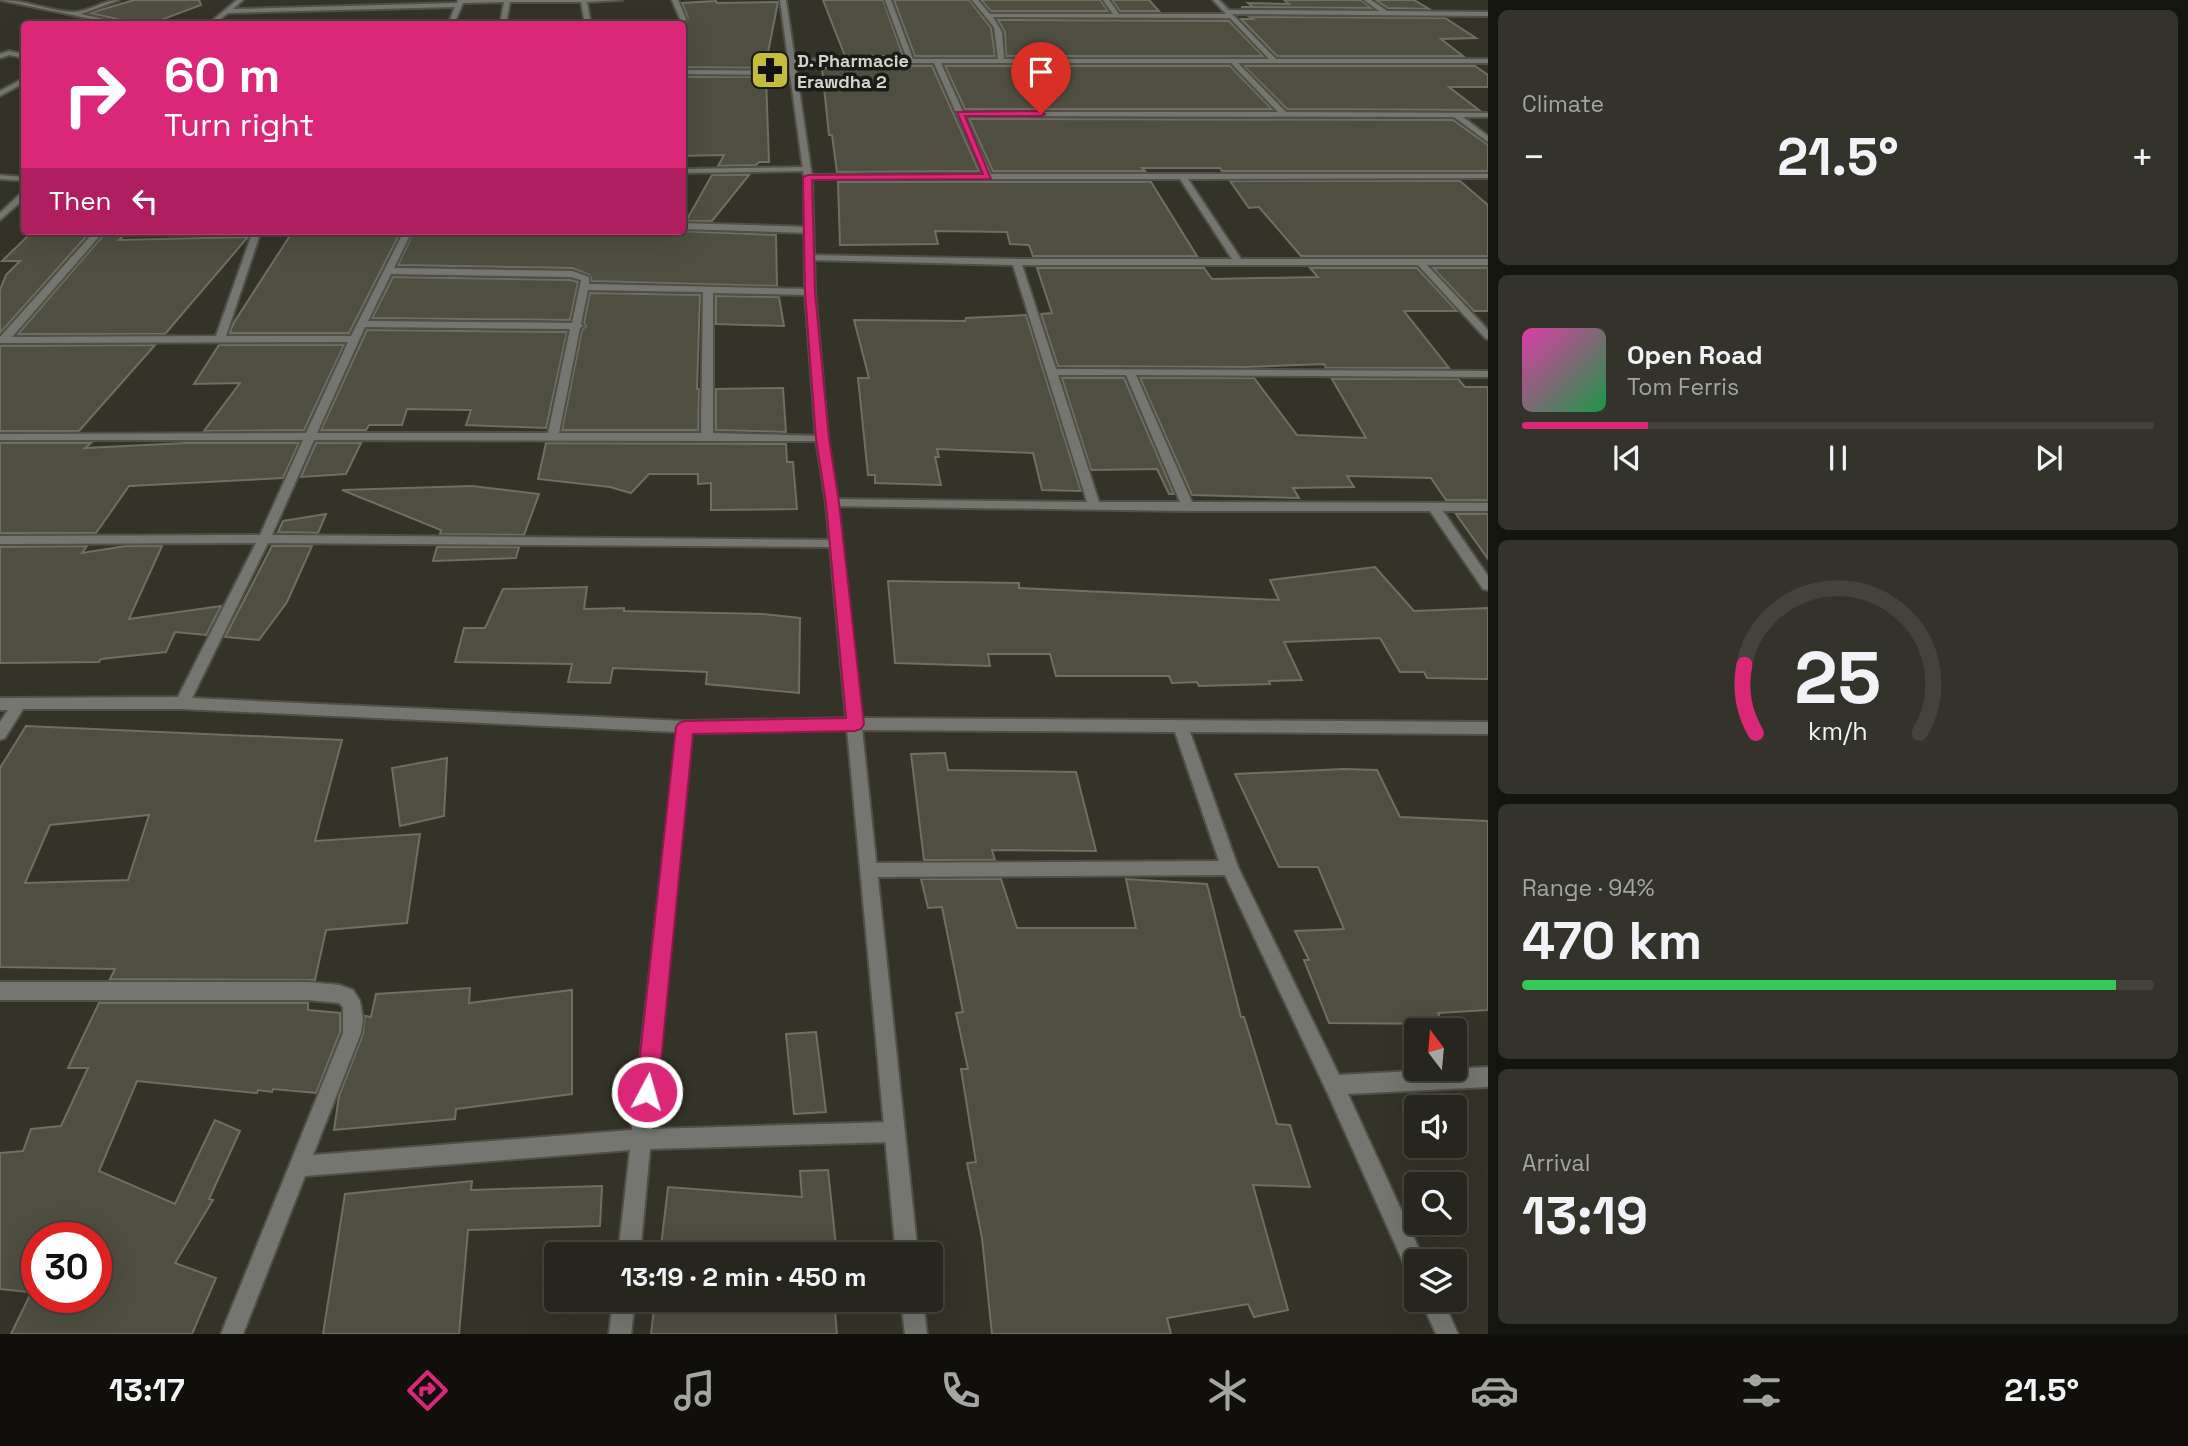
<!DOCTYPE html>
<meta charset="utf-8">
<style>
body{margin:0;font-family:"Space Grotesk",sans-serif;background:#33322b;color:#f1f3f6;height:100vh;display:flex;flex-direction:column;font-size:26px;white-space:nowrap}
*{box-sizing:border-box;margin:0}
p{font-size:23px;color:#a4a5a4}
.icon{flex:none;width:38px;height:38px;fill:none;stroke:currentColor;stroke-width:2;stroke-linecap:round;stroke-linejoin:round}
.map{position:relative;flex:1;overflow:hidden}
.side{display:flex;flex-direction:column;gap:10px;padding:10px;background:#151510;width:700px}
.side>*{flex:none}
.top-card{position:absolute;left:21px;top:21px;width:665px;height:214px;border-radius:7px;box-shadow:0 7px 28px #0002,0 0 0 2px #43433c;background:#db2777;color:#fff;overflow:hidden}
.needle{width:46px;rotate:344deg}
.buttons{position:absolute;left:1404px;top:1018px;display:grid;gap:14px}
.buttons a{display:grid;place-items:center;width:63px;height:63px;border-radius:7px;background:#27261e;box-shadow:0 7px 28px #0002,0 0 0 2px #43433c;font-size:35px}
.speed{position:absolute;left:21px;top:1222px;display:flex;gap:14px;font-size:35px;font-weight:700;text-align:center}
.speed>*{display:grid;place-content:center;width:91px;height:91px;border-radius:50%;background:#27261e;box-shadow:0 7px 28px #0002,0 0 0 2px #43433c;line-height:1}
.speed .limit{border:10px solid #d22;background:#fff;color:#111}
.pin{position:absolute;display:grid;place-items:center;width:60px;height:60px;color:#fff;margin:-72px -30px;border-radius:50% 50% 50% 0;rotate:-45deg;box-shadow:0 0 7px #0007}
.pin .icon{rotate:45deg}
.me{position:absolute;width:77px;margin:-38px;rotate:6deg;stroke-linejoin:round;filter:drop-shadow(0 0 5px #0008)}
.turn{display:flex;align-items:center;gap:24px;height:147px;padding:0 28px;font-size:32px}
.turn .icon{width:91px;height:91px;stroke-width:2.5}
.turn b{display:block;font-size:49px;line-height:60px}
.then{display:flex;align-items:center;height:66px;padding:0 28px;background:#0003;gap:14px;font-size:26px}
.big{font-size:52px;font-weight:700;line-height:1.1}
.side .card{flex:1;display:flex;flex-direction:column;justify-content:center;gap:10px;min-width:0;padding:0 24px;border-radius:10px;background:#33322b}
.side .dial{align-items:center;gap:0}
.dial svg{height:182px;overflow:visible;fill:none;stroke:#43433c;stroke-width:7;stroke-linecap:round;text-anchor:middle}
.dial text{fill:#f1f3f6;stroke:none}
.song{display:flex;align-items:center;gap:21px}
.cover{width:84px;height:84px;border-radius:10px;background:linear-gradient(135deg,hsl(320 70% 55%),hsl(140 70% 35%))}
.played{height:7px;border-radius:4px;background:linear-gradient(90deg,#db2777 20%,#43433c 20%)}
.keys{display:flex;justify-content:space-around;direction:ltr}
.heat{display:flex;justify-content:space-between;align-items:center;font-size:38px;direction:ltr}
.charge{height:10px;border-radius:5px;background:linear-gradient(90deg,#34c759 94%,#43433c 0)}
.trip{position:absolute;left:544px;top:1242px;width:399px;height:70px;border-radius:7px;background:#27261e;box-shadow:0 7px 28px #0002,0 0 0 2px #43433c;font-weight:700;line-height:70px;text-align:center}
.tabs{display:flex;height:112px;justify-content:space-around;align-items:center;background:#100f0c;color:#a4a5a4}
.tabs .icon{width:49px;height:49px}
.tabs .on{color:#db2777}
.tabs b{font-size:32px;color:#f1f3f6}
main{display:flex;flex:1;min-height:0}
.map>svg:first-child{display:block}
.building{fill:#4e4e41;stroke:#6e6e61;stroke-width:2;fill-rule:evenodd}
.lines{fill:none;stroke-linecap:round;stroke-linejoin:round}
.minor-casing{stroke:#515046;stroke-width:4}
.tertiary-casing{stroke:#515046;stroke-width:4}
.minor{fill:#767670;fill-rule:evenodd}
.tertiary{fill:#767670;fill-rule:evenodd}
.route{fill:#db2777;stroke:#8e194d;stroke-width:2}
.labels{text-anchor:middle;dominant-baseline:central;stroke-width:7;stroke-linejoin:round;paint-order:stroke}
.far-poi-label{font-size:18px;font-weight:bold;fill:#d3d3cc;stroke:#1b1b16;text-anchor:start}
</style>
<main>
<div class="map">
<svg width="1488" height="1334" viewBox="0 0 1488 1334">
<rect width="100%" height="100%" fill="#343328"/>
<path class="building" d="M 134,0 L 199,0 L 201,5 L 150,24 L 128,24 L 126,21 L 90,13 Z
M 823,0 L 883,0 L 903,56 L 845,56 Z
M 894,0 L 969,0 L 991,28 L 995,56 L 915,56 Z
M 981,0 L 1100,0 L 1108,11 L 991,11 Z
M 1112,0 L 1149,0 L 1159,11 L 1120,11 Z
M 1284,0 L 1361,0 L 1371,8 L 1241,7 L 1253,7 L 1248,3 L 1289,4 Z
M 1376,0 L 1414,0 L 1429,9 L 1388,8 Z
M 716,1 L 717,3 L 778,2 L 765,68 L 682,67 L 682,27 L 688,18 L 682,3 Z
M 1250,17 L 1445,18 L 1476,38 L 1441,39 L 1463,56 L 1277,56 L 1241,19 L 1253,19 Z
M 998,20 L 1229,21 L 1263,56 L 1006,56 L 1005,32 Z
M 848,66 L 932,66 L 979,171 L 837,172 L 832,135 L 829,135 L 822,68 L 849,68 Z
M 945,66 L 1230,66 L 1272,109 L 965,109 Z
M 1244,66 L 1475,66 L 1488,75 L 1488,87 L 1449,87 L 1479,110 L 1287,109 Z
M 682,77 L 766,77 L 769,162 L 759,162 L 756,165 L 718,166 L 724,155 L 682,156 Z
M 969,119 L 1453,120 L 1488,145 L 1488,171 L 1222,171 L 1220,168 L 1142,168 L 1145,171 L 993,171 Z
M 712,175 L 749,175 L 712,221 L 686,221 Z
M 1230,181 L 1460,181 L 1488,205 L 1488,256 L 1301,256 L 1259,207 L 1249,208 Z
M 838,182 L 1151,182 L 1197,256 L 1033,256 L 1029,245 L 1010,244 L 1007,232 L 935,231 L 938,244 L 840,245 Z
M 33,231 L 91,231 L 0,333 L 0,290 L 6,275 L 20,261 L 2,261 Z
M 107,231 L 129,231 L 119,240 L 248,237 L 165,334 L 18,334 Z
M 293,231 L 401,231 L 349,333 L 230,333 L 233,324 Z
M 414,231 L 681,231 L 776,235 L 777,286 L 592,281 L 590,275 L 572,268 L 398,265 Z
M 1037,268 L 1204,268 L 1212,279 L 1318,277 L 1310,268 L 1417,268 L 1457,311 L 1404,311 L 1449,368 L 1326,368 L 1324,364 L 1246,367 L 1058,366 L 1041,314 L 1052,313 Z
M 1433,268 L 1488,268 L 1488,311 L 1474,311 Z
M 393,277 L 571,280 L 578,282 L 570,320 L 372,318 Z
M 590,293 L 700,295 L 697,389 L 699,389 L 698,430 L 562,430 L 582,330 L 586,326 L 584,323 Z
M 716,296 L 779,297 L 784,326 L 716,324 Z
M 1026,315 L 1081,491 L 1042,490 L 1033,453 L 937,449 L 939,457 L 935,457 L 941,485 L 875,483 L 875,475 L 868,475 L 858,378 L 869,378 L 854,320 L 965,321 L 966,318 Z
M 367,330 L 567,332 L 546,428 L 466,425 L 471,410 L 407,409 L 402,425 L 369,425 L 366,430 L 321,430 Z
M 155,345 L 79,431 L 0,431 L 0,346 Z
M 219,345 L 344,345 L 304,430 L 204,431 L 240,383 L 194,384 Z
M 1062,378 L 1124,378 L 1174,494 L 1169,494 L 1157,469 L 1091,470 Z
M 1140,378 L 1254,378 L 1297,435 L 1366,438 L 1332,379 L 1458,379 L 1465,387 L 1488,387 L 1488,500 L 1446,500 L 1431,478 L 1347,476 L 1354,487 L 1293,488 L 1299,498 L 1192,495 Z
M 783,388 L 786,432 L 716,430 L 716,389 Z
M 0,443 L 91,443 L 85,448 L 186,443 L 299,443 L 283,478 L 129,486 L 96,533 L 0,533 Z
M 316,443 L 361,443 L 346,474 L 301,477 Z
M 546,443 L 786,444 L 787,462 L 793,462 L 797,509 L 711,510 L 711,483 L 698,484 L 698,474 L 649,474 L 631,493 L 610,487 L 538,479 Z
M 472,486 L 539,494 L 524,535 L 440,534 L 441,530 L 342,490 Z
M 326,514 L 318,533 L 278,532 L 283,521 Z
M 1456,514 L 1488,514 L 1488,559 Z
M 87,546 L 82,553 L 126,546 L 162,546 L 129,619 L 221,606 L 206,635 L 175,632 L 166,652 L 101,659 L 99,662 L 0,663 L 0,547 Z
M 272,546 L 312,546 L 287,602 L 259,640 L 225,637 Z
M 437,547 L 519,547 L 516,558 L 433,561 Z
M 1375,567 L 1414,611 L 1488,608 L 1488,679 L 1427,678 L 1424,672 L 1400,672 L 1380,638 L 1284,642 L 1302,680 L 1269,681 L 1270,684 L 1199,686 L 1197,682 L 1172,683 L 1169,676 L 1056,676 L 1050,654 L 988,654 L 990,666 L 895,663 L 888,581 L 1019,583 L 1019,588 L 1279,600 L 1270,580 Z
M 587,587 L 584,609 L 624,608 L 624,611 L 763,614 L 800,618 L 799,693 L 706,684 L 707,672 L 613,668 L 610,683 L 568,682 L 572,664 L 455,662 L 464,628 L 485,628 L 503,589 Z
M 26,726 L 342,740 L 315,841 L 420,834 L 407,923 L 326,930 L 315,980 L 110,979 L 115,969 L 0,967 L 0,768 ZM 149,815 L 128,880 L 25,883 L 50,825 Z
M 945,753 L 948,770 L 1076,772 L 1096,851 L 992,850 L 995,860 L 924,860 L 911,754 Z
M 447,758 L 444,816 L 400,826 L 392,768 Z
M 1344,769 L 1377,770 L 1400,817 L 1488,821 L 1488,1010 L 1438,1013 L 1443,1024 L 1329,1023 L 1304,960 L 1309,960 L 1295,931 L 1344,929 L 1318,867 L 1279,867 L 1235,774 Z
M 921,879 L 1001,879 L 1017,928 L 1136,928 L 1126,879 L 1207,884 L 1241,1017 L 1244,1017 L 1277,1124 L 1290,1125 L 1310,1187 L 1253,1185 L 1288,1310 L 1254,1317 L 1248,1304 L 1167,1318 L 1171,1334 L 992,1334 L 982,1238 L 967,1163 L 976,1162 L 961,1069 L 968,1069 L 956,1013 L 963,1012 L 942,907 L 928,908 Z
M 470,988 L 469,1003 L 572,990 L 572,1094 L 456,1109 L 455,1119 L 334,1130 L 339,1096 L 363,1034 L 365,1016 L 371,1017 L 376,994 Z
M 99,1003 L 308,1003 L 308,1010 L 340,1013 L 340,1032 L 316,1093 L 273,1089 L 272,1092 L 258,1090 L 257,1093 L 137,1081 L 99,1171 L 175,1204 L 215,1120 L 240,1131 L 209,1199 L 213,1200 L 175,1263 L 216,1278 L 192,1334 L 11,1334 L 29,1297 L 96,1297 L 96,1237 L 37,1237 L 37,1293 L 0,1289 L 0,1153 L 23,1151 L 31,1129 L 61,1126 L 88,1068 L 68,1068 Z
M 816,1032 L 826,1112 L 794,1114 L 786,1034 Z
M 828,1170 L 837,1255 L 660,1255 L 668,1187 L 802,1197 L 800,1171 Z
M 472,1181 L 471,1190 L 602,1186 L 600,1226 L 468,1230 L 459,1334 L 323,1334 L 345,1194 Z
M 655,1300 L 834,1300 L 837,1334 L 651,1334 Z"/>
<g class="lines">
<g class="minor-casing">
<path id="minor" d="M 0,0 C 24,0 47,10 71,12 C 87,13 103,0 119,0 L 81,14 L 125,24 L 116,24 Z
M 237,0 L 243,0 L 233,9 L 457,3 L 458,0 L 622,0 L 587,2 L 591,24 L 585,24 L 581,2 L 510,2 L 506,24 L 500,24 L 504,2 L 463,3 L 454,24 L 448,24 L 455,7 L 228,13 L 214,24 L 208,24 Z
M 672,0 L 678,0 L 686,19 L 682,25 L 677,24 L 680,19 Z
M 885,0 L 891,0 L 913,59 L 998,59 L 994,27 L 972,0 L 978,0 L 990,14 L 1113,14 L 1103,0 L 1109,0 L 1119,14 L 1226,14 L 1213,0 L 1219,0 L 1229,10 L 1379,11 L 1364,0 L 1371,0 L 1387,11 L 1488,12 L 1488,16 L 1232,14 L 1276,59 L 1488,59 L 1488,63 L 1238,63 L 1286,112 L 1488,113 L 1488,117 L 1463,117 L 1488,136 L 1488,142 L 1454,117 L 965,116 L 991,174 L 1488,174 L 1488,178 L 1188,179 L 1241,259 L 1488,259 L 1488,265 L 1427,265 L 1488,330 L 1488,339 L 1485,338 L 1418,265 L 1022,265 L 1056,369 L 1488,371 L 1488,377 L 1136,375 L 1192,502 L 1488,503 L 1488,511 L 1443,511 L 1488,576 L 1488,590 L 1483,589 L 1430,511 L 1188,511 L 828,506 L 826,503 L 832,499 L 1087,502 L 1013,265 L 809,260 L 806,259 L 806,255 L 1017,259 L 1232,259 L 1180,179 L 805,179 L 805,175 L 808,175 L 983,174 L 934,63 L 791,63 L 788,61 L 791,59 L 907,59 ZM 993,17 L 1230,18 L 1269,59 L 1004,59 L 1002,32 ZM 941,63 L 1231,63 L 1278,112 L 963,112 ZM 1058,375 L 1126,375 L 1180,502 L 1099,502 Z
M 9,51 L 24,54 L 24,58 L 9,55 L 0,58 L 0,54 Z
M 682,70 L 792,71 L 795,73 L 792,75 L 682,74 Z
M 24,78 L 24,83 L 0,96 L 0,91 Z
M 810,167 L 810,171 L 807,171 L 682,173 L 682,169 Z
M 0,175 L 24,177 L 24,181 L 0,179 Z
M 21,193 L 24,193 L 24,199 L 0,220 L 0,213 Z
M 682,223 L 809,227 L 813,230 L 809,233 L 682,229 Z
M 95,231 L 104,231 L 12,337 L 216,336 L 253,231 L 261,231 L 226,336 L 351,336 L 404,231 L 412,231 L 394,268 L 572,271 L 589,277 L 589,284 L 810,289 L 815,292 L 810,295 L 713,293 L 713,433 L 822,436 L 828,439 L 826,441 L 314,440 L 272,535 L 837,540 L 841,541 L 843,544 L 841,547 L 268,543 L 192,698 L 685,721 L 855,718 L 1488,722 L 1488,734 L 1190,732 L 1238,867 L 1339,1075 L 1488,1067 L 1488,1087 L 1348,1094 L 1425,1262 L 1416,1262 L 1416,1276 L 1408,1273 L 1327,1092 L 1225,875 L 869,877 L 863,875 L 861,870 L 863,865 L 869,863 L 1219,861 L 1175,732 L 855,730 L 692,733 L 652,1129 L 893,1122 L 900,1125 L 903,1132 L 900,1139 L 893,1142 L 650,1149 L 640,1255 L 618,1255 L 630,1150 L 305,1176 L 243,1334 L 221,1334 L 343,1033 L 343,1007 L 339,1003 L 308,1000 L 0,1000 L 0,982 L 308,982 L 340,985 L 353,990 L 360,1001 L 363,1019 L 361,1033 L 313,1155 L 632,1130 L 677,732 L 182,709 L 23,709 L 5,738 L 0,740 L 0,722 L 8,710 L 0,710 L 0,698 L 178,697 L 256,543 L 0,544 L 0,536 L 260,535 L 303,440 L 0,440 L 0,434 L 306,433 L 348,342 L 0,343 L 0,337 ZM 391,274 L 571,277 L 581,280 L 572,323 L 368,321 ZM 588,290 L 703,292 L 701,433 L 559,433 L 580,328 L 583,326 L 581,324 ZM 365,327 L 570,329 L 548,433 L 317,433 Z
M 613,1300 L 635,1300 L 631,1334 L 609,1334 Z
M 1421,1300 L 1443,1300 L 1458,1334 L 1436,1334 Z"/>
</g>
<g class="tertiary-casing">
<path id="tertiary" d="M 780,0 L 786,0 L 812,177 L 815,292 L 828,439 L 838,503 L 918,1255 L 896,1255 L 826,503 L 816,439 L 805,292 L 804,177 Z
M 901,1300 L 923,1300 L 927,1334 L 905,1334 Z"/>
</g>
<use href="#minor" class="minor"/>
<use href="#tertiary" class="tertiary"/>
</g>
<path class="route" d="M 957,112 L 1041,111 L 1045,114 L 1041,116 L 965,116 L 991,179 L 812,180 L 815,292 L 829,439 L 839,503 L 864,724 L 861,729 L 855,731 L 693,734 L 658,1092 L 655,1100 L 647,1103 L 639,1100 L 636,1092 L 676,727 L 679,723 L 685,721 L 846,718 L 826,503 L 816,439 L 805,292 L 803,177 L 808,175 L 983,174 Z"/>
<defs>
<g id="pharmacy-square" transform="scale(2.0125)"><rect x="-9" y="-9" width="18" height="18" rx="4" fill="#c6bc3c" stroke="#1b1b16"/><path d="M-2-6h4v4h4v4h-4v4h-4v-4h-4v-4h4Z" fill="#111"/></g>
</defs>
<g fill-rule="evenodd">
<use href="#pharmacy-square" x="770" y="70"/>
</g>
<g class="labels">
<g class="far-poi-label">
<text x="797" y="60">D. Pharmacie<tspan x="797" dy="21">Erawdha 2</tspan></text>
</g>
</g>
</svg>
<div class="buttons">
<a><svg class="needle" viewBox="-14 -14 28 28"><path d="M0-13l5 13h-10z" fill="#e53935"/><path d="M0 13l5-13h-10z" fill="#a4a5a4"/></svg></a>
<a><svg class="icon" aria-label="sound" viewBox="0 0 24 24"><path d="M4 9h4l5-4v14l-5-4H4zM17 9q2 3 0 6"/></svg></a>
<a><svg class="icon" aria-label="search" viewBox="0 0 24 24"><circle cx="10" cy="10" r="6"/><path d="M15 15l6 6"/></svg></a>
<a><svg class="icon" aria-label="layers" viewBox="0 0 24 24"><path d="M12 4l9 5-9 5-9-5zM3 14l9 5 9-5"/></svg></a>
</div>
<div class="speed"><div class="limit">30</div></div>
<div class="pin" style="left:1041px;top:114px;background:#d93025"><svg class="icon" aria-label="arrive" viewBox="0 0 24 24"><path d="M6 21V4h12l-3 4 3 4H6"/></svg></div>
<svg class="me" style="left:647px;top:1092px" viewBox="-20 -20 40 40"><circle r="17" fill="#db2777" stroke="#fff" stroke-width="3"/><path d="M0-11L8 9 0 5-8 9z" fill="#fff"/></svg>
<div class="trip">13:19 · 2 min · 450 m</div>
<div class="top-card">
<div class="turn"><svg class="icon" aria-label="right" viewBox="0 0 24 24"><path d="M7 20v-9h11M14 6l5 5-5 5"/></svg><div><b>60 m</b>Turn right</div></div>
<div class="then">Then<svg class="icon" aria-label="left" viewBox="0 0 24 24"><path d="M17 20v-9H6M10 6l-5 5 5 5"/></svg></div>
</div>
</div>
<section class="side">
<div class="card"><p>Climate</p>
<div class="heat"><a>−</a><b class="big">21.5°</b><a>+</a></div>
</div>
<div class="card">
<div class="song"><i class="cover"></i><div><b>Open Road</b><p>Tom Ferris</p></div></div>
<div class="played"></div>
<div class="keys"><svg class="icon" aria-label="previous" viewBox="0 0 24 24"><path d="M18 5L8 12l10 7zM5 5v14"/></svg><svg class="icon" aria-label="pause" viewBox="0 0 24 24"><path d="M8 5v14M16 5v14"/></svg><svg class="icon" aria-label="next" viewBox="0 0 24 24"><path d="M6 5l10 7-10 7zM19 5v14"/></svg></div>
</div>
<div class="card dial"><svg viewBox="0 0 100 80">
<path d="M14 69A42 42 0 1 1 86 69"/>
<path d="M14 69A42 42 0 0 1 9 39" stroke="#db2777"/>
<text x="50" y="56" font-size="32" font-weight="700">25</text>
<text x="50" y="72" font-size="11">km/h</text>
</svg></div>
<div class="card"><p>Range · 94%</p><b class="big">470 km</b><div class="charge"></div></div>
<div class="card"><p>Arrival</p><b class="big">13:19</b></div>
</section>
</main>
<nav class="tabs">
<b>13:17</b>
<svg class="icon on" aria-label="directions" viewBox="0 0 24 24"><path d="M12 3l9 9-9 9-9-9zM9 14v-3h6M13 9l2 2-2 2"/></svg>
<svg class="icon" aria-label="music" viewBox="0 0 24 24"><path d="M9 18V5l10-2v13"/><circle cx="6" cy="18" r="3"/><circle cx="16" cy="16" r="3"/></svg>
<svg class="icon" aria-label="phone" viewBox="0 0 24 24"><path d="M5 4h4l2 5-3 2q2 4 5 5l2-3 5 2v4C11 20 4 13 5 4z"/></svg>
<svg class="icon" aria-label="climate" viewBox="0 0 24 24"><path d="M12 3v18M4 7l16 10M4 17L20 7"/></svg>
<svg class="icon" aria-label="car" viewBox="0 0 24 24"><path d="M5 17H2v-5l4-1 3-4h7l3 4 3 1v5h-3M9 17h6M6 11h13"/><circle cx="7" cy="17" r="2"/><circle cx="17" cy="17" r="2"/></svg>
<svg class="icon" aria-label="filters" viewBox="0 0 24 24"><path d="M4 7h16M4 17h16"/><circle cx="9" cy="7" r="2"/><circle cx="15" cy="17" r="2"/></svg>
<b>21.5°</b>
</nav>
